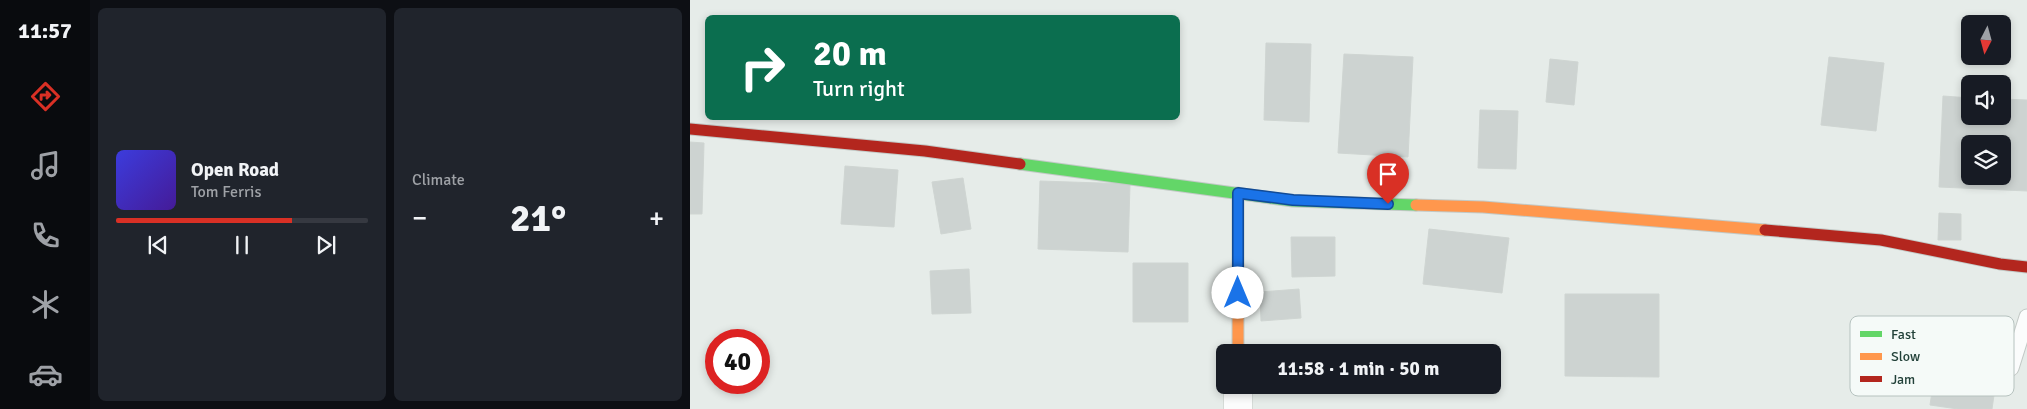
<!DOCTYPE html>
<meta charset="utf-8">
<style>
body{margin:0;font-family:Signika,sans-serif;background:#20242c;color:#f1f3f6;height:100vh;display:flex;flex-direction:column;font-size:19px;white-space:nowrap}
*{box-sizing:border-box;margin:0}
p{font-size:16px;color:#9ea1a6}
.icon{flex:none;width:28px;height:28px;fill:none;stroke:currentColor;stroke-width:2;stroke-linecap:round;stroke-linejoin:round}
.map{position:relative;flex:1;overflow:hidden}
.drawer{display:flex;flex-direction:column;gap:8px;padding:8px;background:#0d0f14;width:600px}
.drawer>*{flex:none}
.top-card{position:absolute;left:15px;top:15px;width:475px;height:105px;border-radius:8px;box-shadow:0 2px 8px #0003;background:#0b6e4f;color:#fff;overflow:hidden}
.needle{width:32px;rotate:186deg}
.fabs{position:absolute;left:1271px;top:15px;display:grid;gap:10px}
.fabs a{display:grid;place-items:center;width:50px;height:50px;border-radius:8px;background:#171b24;box-shadow:0 2px 8px #0003;font-size:25px}
.speed{position:absolute;left:15px;top:329px;display:flex;gap:10px;font-size:25px;font-weight:700;text-align:center}
.speed>*{display:grid;place-content:center;width:65px;height:65px;border-radius:50%;background:#171b24;box-shadow:0 2px 8px #0003;line-height:1}
.speed .limit{border:8px solid #d22;background:#fff;color:#111}
.pin{position:absolute;display:grid;place-items:center;width:42px;height:42px;color:#fff;margin:-51px -21px;border-radius:50% 50% 50% 0;rotate:-45deg;box-shadow:0 0 5px #0007}
.pin .icon{rotate:45deg}
.me{position:absolute;width:55px;margin:-28px;rotate:0deg;stroke-linejoin:round;filter:drop-shadow(0 0 4px #0008)}
.turn{display:flex;align-items:center;gap:18px;height:105px;padding:0 25px;font-size:22px}
.turn .icon{width:65px;height:65px;stroke-width:2.5}
.turn b{display:block;font-size:35px;line-height:42px}
.big{font-size:38px;font-weight:700;line-height:1.1}
.drawer .card{flex:1;display:flex;flex-direction:column;justify-content:center;gap:8px;min-width:0;padding:0 18px;border-radius:8px;background:#20242c}
.song{display:flex;align-items:center;gap:15px}
.cover{width:60px;height:60px;border-radius:8px;background:linear-gradient(135deg,hsl(240 70% 55%),hsl(260 70% 35%))}
.played{height:5px;border-radius:2px;background:linear-gradient(90deg,#d93025 70%,#363941 70%)}
.keys{display:flex;justify-content:space-around;direction:ltr}
.heat{display:flex;justify-content:space-between;align-items:center;font-size:28px;direction:ltr}
.drawer .tiles{flex:1;display:grid;gap:8px;grid-template-columns:repeat(2,1fr)}
.trip{position:absolute;left:526px;top:344px;width:285px;height:50px;border-radius:8px;background:#171b24;box-shadow:0 2px 8px #0003;font-weight:700;line-height:50px;text-align:center}
main{display:flex;flex:1;min-height:0}
.menu{display:flex;flex-direction:column;width:90px;justify-content:space-around;align-items:center;background:#090b0e;color:#9ea1a6}
.menu .icon{width:35px;height:35px}
.menu .on{color:#d93025}
.menu b{font-size:22px;color:#f1f3f6}
.map>svg:first-child{display:block}
.building{fill:#cdd3d1;stroke:#cfd5d2;fill-rule:evenodd}
.lines{fill:none;stroke-linecap:round;stroke-linejoin:round}
.lane-casing{stroke:#c3c9c6;stroke-width:17}
.street-casing{stroke:#c3c9c6;stroke-width:29}
.fast-casing{stroke:#c2c9c6;stroke-width:13}
.slow-casing{stroke:#c2c9c6;stroke-width:13}
.jam-casing{stroke:#c2c9c6;stroke-width:13}
.lane{stroke:#fbfcfc;stroke-width:15}
.street{stroke:#fbfcfc;stroke-width:28}
.fast{stroke:#63d668;stroke-width:11}
.slow{stroke:#ff974d;stroke-width:11}
.jam{stroke:#b3261e;stroke-width:11}
.route-casing{stroke:#114b97;stroke-width:12}
.route{stroke:#1a73e8;stroke-width:9}
.key{fill:#f5faf8;stroke:#b6c2bf;stroke-width:1}
.key-label{font-size:14px;fill:#224139}
</style>
<main>
<nav class="menu">
<b>11:57</b>
<svg class="icon on" aria-label="directions" viewBox="0 0 24 24"><path d="M12 3l9 9-9 9-9-9zM9 14v-3h6M13 9l2 2-2 2"/></svg>
<svg class="icon" aria-label="music" viewBox="0 0 24 24"><path d="M9 18V5l10-2v13"/><circle cx="6" cy="18" r="3"/><circle cx="16" cy="16" r="3"/></svg>
<svg class="icon" aria-label="phone" viewBox="0 0 24 24"><path d="M5 4h4l2 5-3 2q2 4 5 5l2-3 5 2v4C11 20 4 13 5 4z"/></svg>
<svg class="icon" aria-label="climate" viewBox="0 0 24 24"><path d="M12 3v18M4 7l16 10M4 17L20 7"/></svg>
<svg class="icon" aria-label="car" viewBox="0 0 24 24"><path d="M5 17H2v-5l4-1 3-4h7l3 4 3 1v5h-3M9 17h6M6 11h13"/><circle cx="7" cy="17" r="2"/><circle cx="17" cy="17" r="2"/></svg>
</nav>
<section class="drawer">
<div class="tiles">
<div class="card">
<div class="song"><i class="cover"></i><div><b>Open Road</b><p>Tom Ferris</p></div></div>
<div class="played"></div>
<div class="keys"><svg class="icon" aria-label="previous" viewBox="0 0 24 24"><path d="M18 5L8 12l10 7zM5 5v14"/></svg><svg class="icon" aria-label="pause" viewBox="0 0 24 24"><path d="M8 5v14M16 5v14"/></svg><svg class="icon" aria-label="next" viewBox="0 0 24 24"><path d="M6 5l10 7-10 7zM19 5v14"/></svg></div>
</div>
<div class="card"><p>Climate</p>
<div class="heat"><a>−</a><b class="big">21°</b><a>+</a></div>
</div>
</div>
</section>
<div class="map">
<svg width="1337" height="409" viewBox="0 0 1337 409">
<rect width="100%" height="100%" fill="#e6ece9"/>
<path class="building" d="M 576,43 L 621,44 L 619,122 L 574,120 Z
M 654,54 L 723,57 L 718,157 L 648,153 Z
M 1139,57 L 1194,63 L 1186,131 L 1131,125 Z
M 860,59 L 888,62 L 884,105 L 856,102 Z
M 1253,96 L 1280,98 L 1280,116 L 1312,116 L 1312,99 L 1337,100 L 1337,191 L 1249,187 ZM 1280,144 L 1312,144 L 1312,176 L 1280,176 Z
M 790,110 L 828,111 L 826,169 L 788,168 Z
M 0,142 L 14,143 L 12,214 L 0,214 Z
M 155,166 L 208,170 L 204,227 L 151,224 Z
M 273,178 L 281,229 L 251,234 L 242,182 Z
M 350,181 L 440,184 L 438,252 L 348,249 Z
M 1249,213 L 1271,214 L 1271,240 L 1248,240 Z
M 739,229 L 819,238 L 812,293 L 733,284 Z
M 601,237 L 645,237 L 645,276 L 602,277 Z
M 443,263 L 498,263 L 498,322 L 443,322 Z
M 279,269 L 281,313 L 242,314 L 240,271 Z
M 609,289 L 611,318 L 571,321 L 570,292 Z
M 875,294 L 969,294 L 969,377 L 875,376 Z
M 1251,331 L 1312,340 L 1302,409 L 1268,409 L 1240,405 Z"/>
<g class="lines">
<g class="lane-casing">
<path id="lane" d="M 1321,368 L 1337,317"/>
</g>
<g class="street-casing">
<path id="street" d="M 548,409 L 548,385"/>
</g>
<g class="fast-casing">
<path id="fast" d="M 330,164 L 603,201 L 726,205"/>
</g>
<g class="slow-casing">
<path id="slow" d="M 548,193 L 548,352
M 726,205 L 793,207 L 1075,230"/>
</g>
<g class="jam-casing">
<path id="jam" d="M 0,129 L 235,151 L 330,164
M 1075,230 L 1191,240 L 1310,264 L 1337,267"/>
</g>
<use href="#lane" class="lane"/>
<use href="#street" class="street"/>
<use href="#fast" class="fast"/>
<use href="#slow" class="slow"/>
<use href="#jam" class="jam"/>
</g>
<g class="lines">
<g class="route-casing">
<path id="route" d="M 548,293 L 548,193 L 603,200 L 698,204"/>
</g>
<use href="#route" class="route"/>
</g>
<rect x="1160" y="316" width="164" height="80" rx="8" class="key"/>
<rect x="1170" y="331" width="22" height="6" fill="#63d668"/>
<rect x="1170" y="353" width="22" height="7" fill="#ff974d"/>
<rect x="1170" y="376" width="22" height="6" fill="#b3261e"/>
<g class="key-label">
<text x="1201" y="339">Fast</text>
<text x="1201" y="361">Slow</text>
<text x="1201" y="384">Jam</text>
</g>
</svg>
<div class="fabs">
<a><svg class="needle" viewBox="-14 -14 28 28"><path d="M0-13l5 13h-10z" fill="#e53935"/><path d="M0 13l5-13h-10z" fill="#9ea1a6"/></svg></a>
<a><svg class="icon" aria-label="sound" viewBox="0 0 24 24"><path d="M4 9h4l5-4v14l-5-4H4zM17 9q2 3 0 6"/></svg></a>
<a><svg class="icon" aria-label="layers" viewBox="0 0 24 24"><path d="M12 4l9 5-9 5-9-5zM3 14l9 5 9-5"/></svg></a>
</div>
<div class="speed"><div class="limit">40</div></div>
<div class="pin" style="left:698px;top:204px;background:#d93025"><svg class="icon" aria-label="arrive" viewBox="0 0 24 24"><path d="M6 21V4h12l-3 4 3 4H6"/></svg></div>
<svg class="me" style="left:548px;top:293px" viewBox="-20 -20 40 40"><circle r="19" fill="#fff"/><path d="M0-13L10 11 0 6-10 11z" fill="#1a73e8"/></svg>
<div class="trip">11:58 · 1 min · 50 m</div>
<div class="top-card">
<div class="turn"><svg class="icon" aria-label="right" viewBox="0 0 24 24"><path d="M7 20v-9h11M14 6l5 5-5 5"/></svg><div><b>20 m</b>Turn right</div></div>
</div>
</div>
</main>
